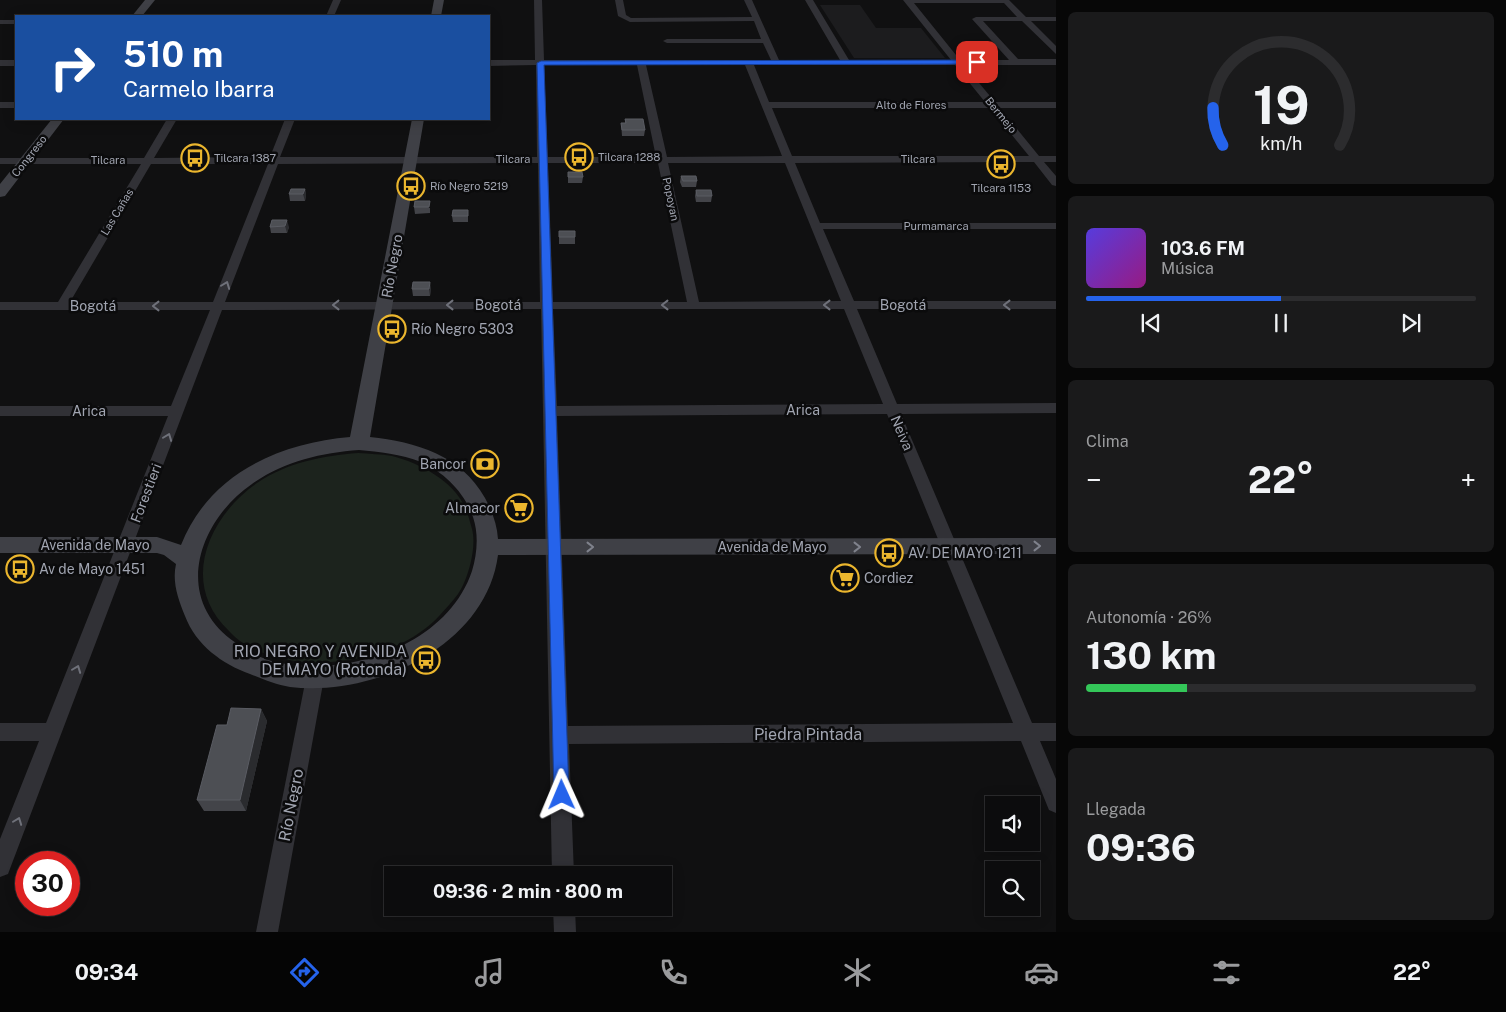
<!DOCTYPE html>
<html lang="es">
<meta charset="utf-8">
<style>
body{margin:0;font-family:"Public Sans",sans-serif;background:#1a1a1b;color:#f1f3f6;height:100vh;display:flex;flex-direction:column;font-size:19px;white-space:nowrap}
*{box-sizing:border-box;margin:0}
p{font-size:16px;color:#9a9b9d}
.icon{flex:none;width:28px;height:28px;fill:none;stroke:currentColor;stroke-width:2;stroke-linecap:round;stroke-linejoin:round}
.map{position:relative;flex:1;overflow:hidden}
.side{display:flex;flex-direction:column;gap:12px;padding:12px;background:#070707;width:450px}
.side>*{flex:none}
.banner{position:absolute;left:15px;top:15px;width:475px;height:105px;border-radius:0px;box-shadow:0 2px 12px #0003,0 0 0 1px #2c2c2e;background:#1a4fa0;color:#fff;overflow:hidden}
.fabs{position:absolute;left:985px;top:796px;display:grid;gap:10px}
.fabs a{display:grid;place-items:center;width:55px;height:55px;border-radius:0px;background:#0c0c0d;box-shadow:0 2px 12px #0003,0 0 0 1px #2c2c2e;font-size:25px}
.speed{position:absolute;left:15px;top:851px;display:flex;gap:10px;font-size:25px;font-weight:700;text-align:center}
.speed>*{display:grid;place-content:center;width:65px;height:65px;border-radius:50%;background:#0c0c0d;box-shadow:0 2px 12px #0003,0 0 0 1px #2c2c2e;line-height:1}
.speed .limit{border:8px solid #d22;background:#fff;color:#111}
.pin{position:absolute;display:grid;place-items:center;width:42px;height:42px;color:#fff;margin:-21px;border-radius:10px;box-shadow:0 2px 8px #0006}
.me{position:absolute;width:55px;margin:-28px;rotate:359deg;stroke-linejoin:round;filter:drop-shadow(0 0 4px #0008)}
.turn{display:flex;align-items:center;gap:18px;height:105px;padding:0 25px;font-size:22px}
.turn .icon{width:65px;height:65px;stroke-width:2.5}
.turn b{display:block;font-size:35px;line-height:42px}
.big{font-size:38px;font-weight:700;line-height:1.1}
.side .card{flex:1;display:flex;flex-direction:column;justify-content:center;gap:8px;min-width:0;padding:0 18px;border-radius:8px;background:#1a1a1b}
.side .dial{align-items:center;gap:0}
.dial svg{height:130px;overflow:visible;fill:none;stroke:#2c2c2e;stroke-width:7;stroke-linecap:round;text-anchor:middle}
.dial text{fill:#f1f3f6;stroke:none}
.song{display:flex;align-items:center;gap:15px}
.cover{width:60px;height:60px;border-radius:8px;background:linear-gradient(135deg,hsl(250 70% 55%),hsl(310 70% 35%))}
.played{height:5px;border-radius:2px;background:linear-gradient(90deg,#2563eb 50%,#2c2c2e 50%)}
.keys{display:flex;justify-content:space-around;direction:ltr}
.heat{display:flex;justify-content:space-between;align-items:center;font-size:28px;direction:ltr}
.charge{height:8px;border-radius:4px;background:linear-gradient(90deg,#34c759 26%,#2c2c2e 0)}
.trip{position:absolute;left:384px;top:866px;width:288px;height:50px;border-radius:0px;background:#0c0c0d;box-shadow:0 2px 12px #0003,0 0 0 1px #2c2c2e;font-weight:700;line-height:50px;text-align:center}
.menu{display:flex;height:80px;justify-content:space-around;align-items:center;background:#050505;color:#9a9b9d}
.menu .icon{width:35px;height:35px}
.menu .selected{color:#2563eb}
.menu b{font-size:22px;color:#f1f3f6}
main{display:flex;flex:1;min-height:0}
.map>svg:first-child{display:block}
.built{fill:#1c1c1e}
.green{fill:#1c231d}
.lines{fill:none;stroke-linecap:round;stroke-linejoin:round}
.street{fill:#313136;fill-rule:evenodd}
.secondary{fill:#3f4046;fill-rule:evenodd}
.wall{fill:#434449}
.shaded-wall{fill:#2a2b2e}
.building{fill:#4d4f54;stroke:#5a5c63}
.oneway{stroke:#6f717a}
.oneway2{stroke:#7f828c}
.route{fill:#2563eb;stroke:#184099}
.labels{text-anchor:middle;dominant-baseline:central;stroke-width:5;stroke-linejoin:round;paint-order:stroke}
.far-street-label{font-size:11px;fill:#a1a5b1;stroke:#0b0b0c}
.far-poi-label{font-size:11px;fill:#a1a5b1;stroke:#0b0b0c;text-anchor:start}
.street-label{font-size:14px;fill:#a1a5b1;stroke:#0b0b0c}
.poi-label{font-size:14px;fill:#a1a5b1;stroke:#0b0b0c;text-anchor:start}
.near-poi-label{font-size:16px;fill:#a1a5b1;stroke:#0b0b0c;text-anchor:end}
.near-street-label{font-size:16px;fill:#a1a5b1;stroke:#0b0b0c}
</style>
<main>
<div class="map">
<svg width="1056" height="932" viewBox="0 0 1056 932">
<rect width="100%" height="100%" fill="#101011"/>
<path class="built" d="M 820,5 L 860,5 L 876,28 L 921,28 L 945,58 L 854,58 Z"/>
<path class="green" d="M 358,453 C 369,454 381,454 392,456 C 420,463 453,481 465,507 C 468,514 470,522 472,529 C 477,547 468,580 458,594 C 452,602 446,608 440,615 C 417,641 376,657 342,661 C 308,665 273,661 243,643 C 238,640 233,635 229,631 C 179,584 208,517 257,483 C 288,462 323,456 358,453 Z"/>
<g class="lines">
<path class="street" d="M 333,0 L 341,0 L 334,16 L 326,16 Z
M 534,0 L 542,0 L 544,60 L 771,60 L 763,43 L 667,43 L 663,41 L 667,39 L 761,39 L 754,21 L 630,22 L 618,16 L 615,0 L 623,0 L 626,15 L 631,18 L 752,17 L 744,0 L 752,0 L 779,60 L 840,60 L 805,0 L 813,0 L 849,60 L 951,60 L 903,0 L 1009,0 L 1026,17 L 1056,17 L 1056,21 L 1031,21 L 1056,46 L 1056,54 L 1022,21 L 983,21 L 1018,59 L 1056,59 L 1056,65 L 964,65 L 995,102 L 1056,102 L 1056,108 L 1000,108 L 1039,156 L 1056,156 L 1056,162 L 1044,162 L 1056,176 L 1056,186 L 1052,185 L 1034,162 L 795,163 L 820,223 L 1056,223 L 1056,229 L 823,229 L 854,301 L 1056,301 L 1056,309 L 857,309 L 897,404 L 1056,403 L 1056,413 L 901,414 L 1032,723 L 1056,723 L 1056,741 L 1040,741 L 1056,779 L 1056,813 L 1049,810 L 1021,741 L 569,744 L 574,875 L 552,875 L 541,309 L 222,310 L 11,866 L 8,874 L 0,877 L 0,839 L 39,741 L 0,741 L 0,723 L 46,723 L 168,416 L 0,416 L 0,406 L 171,406 L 210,310 L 0,310 L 0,302 L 58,302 L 141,164 L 0,164 L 0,158 L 144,158 L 167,119 L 177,119 L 154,158 L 270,157 L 285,119 L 295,119 L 280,157 L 537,157 L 536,65 L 489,66 L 489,60 L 535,60 ZM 914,3 L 1004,3 L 1017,17 L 976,17 L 972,19 L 1009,60 L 960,60 ZM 544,65 L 637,65 L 656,157 L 548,157 ZM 646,65 L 745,65 L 782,156 L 667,157 ZM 754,65 L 955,65 L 985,102 L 769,102 ZM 772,108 L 990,108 L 1029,156 L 792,156 ZM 538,163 L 540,302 L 225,302 L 278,164 ZM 548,163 L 658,163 L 687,302 L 553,302 ZM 668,163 L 785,163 L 841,301 L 699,302 ZM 151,164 L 268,164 L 213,302 L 70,302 ZM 553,309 L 844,309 L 883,404 L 557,406 ZM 887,414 L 1013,723 L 568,726 L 557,416 Z
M 0,20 L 16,20 L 16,24 L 0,24 Z
M 0,60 L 16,60 L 16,66 L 0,66 Z
M 0,102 L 16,102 L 16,108 L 0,108 Z
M 315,670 L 321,672 L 324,678 L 278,932 L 256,932 L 306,678 L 309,672 Z
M 553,908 L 575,908 L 576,932 L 554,932 Z"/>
<path class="secondary" d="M 145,0 L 155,0 L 142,16 L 132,16 Z
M 434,0 L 444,0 L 441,16 L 431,16 Z
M 52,119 L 64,119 L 5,196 L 0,197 L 0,184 Z
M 412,119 L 424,119 L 370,437 C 416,442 461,455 485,498 C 492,511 497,524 498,539 L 1056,538 L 1056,554 L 498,555 C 486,647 373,697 290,687 C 276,685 263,679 250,674 C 222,664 196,645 185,616 C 178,599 172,582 176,564 L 164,555 L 157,553 L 0,553 L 0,537 L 157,537 L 181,545 C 209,474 279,443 350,437 ZM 359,450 C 379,452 401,454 421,462 C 444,472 465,493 473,517 C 479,535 477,554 472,571 C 448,643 355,675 286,664 C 268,662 251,654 236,643 C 172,600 197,522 252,484 C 284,461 321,453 359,450 Z"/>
</g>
<path class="wall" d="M 625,119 L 645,130 L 644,136 L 622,136 L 621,123 L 625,123 Z
M 568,172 L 583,177 L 582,183 L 568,183 Z
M 681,176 L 697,181 L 696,187 L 682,187 L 680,182 Z
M 305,189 L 306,195 L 305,201 L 290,201 L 289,194 Z
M 696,190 L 712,196 L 711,202 L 696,202 L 695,196 Z
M 415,201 L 430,208 L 430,213 L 415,214 L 414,207 Z
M 468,210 L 468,222 L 453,222 L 452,216 Z
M 272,220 L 289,227 L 287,233 L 271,233 L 270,227 Z
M 559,231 L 575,237 L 575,244 L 559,244 Z
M 431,288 L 430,296 L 413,296 L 412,289 Z
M 261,709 L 267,721 L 246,811 L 204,811 L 197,800 L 227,725 Z"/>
<path class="shaded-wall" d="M 305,189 L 306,195 L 305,201 L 303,194 Z
M 287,220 L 289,227 L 287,233 L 285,226 Z
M 430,282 L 431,288 L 430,296 L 429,289 Z
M 261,709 L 267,721 L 246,811 L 240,800 Z"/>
<path class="building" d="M 625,119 L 643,119 L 645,130 L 622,130 L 621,123 L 626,123 Z
M 568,172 L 582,172 L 583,177 L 568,177 Z
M 681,176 L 696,176 L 697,181 L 683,181 Z
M 291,189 L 305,189 L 303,194 L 289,194 Z
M 696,190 L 711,190 L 712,196 L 697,196 Z
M 415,201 L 430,201 L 429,207 L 414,207 Z
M 453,210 L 468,210 L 468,216 L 452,216 Z
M 272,220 L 287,220 L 285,226 L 270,227 Z
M 559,231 L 575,231 L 575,237 L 559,237 Z
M 413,282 L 430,282 L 429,289 L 412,289 Z
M 231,708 L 261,709 L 240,800 L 197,800 L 217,725 L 227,725 Z"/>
<defs><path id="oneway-chevron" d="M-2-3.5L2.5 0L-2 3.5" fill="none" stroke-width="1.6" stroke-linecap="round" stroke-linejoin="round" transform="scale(1.25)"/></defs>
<g class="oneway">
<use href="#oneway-chevron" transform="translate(226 285) rotate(-69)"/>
<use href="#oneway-chevron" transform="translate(336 305) rotate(180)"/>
<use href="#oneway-chevron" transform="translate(450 305) rotate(180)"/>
<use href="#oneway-chevron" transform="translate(665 305) rotate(-180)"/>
<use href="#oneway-chevron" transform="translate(827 305) rotate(180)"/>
<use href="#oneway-chevron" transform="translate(1007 305) rotate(180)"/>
<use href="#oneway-chevron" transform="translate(156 306) rotate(180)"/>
<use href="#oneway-chevron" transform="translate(168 437) rotate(-69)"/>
<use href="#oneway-chevron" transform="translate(77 669) rotate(-69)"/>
<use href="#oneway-chevron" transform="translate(18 821) rotate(-69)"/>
</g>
<g class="oneway2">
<use href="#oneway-chevron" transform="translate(1037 546)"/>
<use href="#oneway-chevron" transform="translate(590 547)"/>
<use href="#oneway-chevron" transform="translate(857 547)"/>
</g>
<path class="route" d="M 977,60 L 979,61 L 979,64 L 544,65 L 569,795 L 567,800 L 562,803 L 556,800 L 554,795 L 537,63 L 541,61 Z"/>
<defs>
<g id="bus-ring" transform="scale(1.4375)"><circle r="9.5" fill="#0b0b0c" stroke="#ebb62e" stroke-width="1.5"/><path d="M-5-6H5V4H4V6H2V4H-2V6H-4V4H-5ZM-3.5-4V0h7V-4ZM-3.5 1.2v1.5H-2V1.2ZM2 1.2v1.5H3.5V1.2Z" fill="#ebb62e"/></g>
<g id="bank-ring" transform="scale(1.4375)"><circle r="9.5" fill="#0b0b0c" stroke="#ebb62e" stroke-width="1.5"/><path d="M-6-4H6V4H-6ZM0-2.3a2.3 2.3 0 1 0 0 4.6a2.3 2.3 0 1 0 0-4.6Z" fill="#ebb62e"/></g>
<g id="supermarket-ring" transform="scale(1.4375)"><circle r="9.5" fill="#0b0b0c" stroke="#ebb62e" stroke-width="1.5"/><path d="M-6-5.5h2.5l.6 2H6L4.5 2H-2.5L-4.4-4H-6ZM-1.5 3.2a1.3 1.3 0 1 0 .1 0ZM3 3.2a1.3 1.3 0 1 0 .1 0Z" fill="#ebb62e"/></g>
</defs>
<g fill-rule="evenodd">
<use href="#bus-ring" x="579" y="157"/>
<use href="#bus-ring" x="195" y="158"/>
<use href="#bus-ring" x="1001" y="164"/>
<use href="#bus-ring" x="411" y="186"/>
<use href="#bus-ring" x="392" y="329"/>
<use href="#bank-ring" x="485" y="464"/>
<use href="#supermarket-ring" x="519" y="508"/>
<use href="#bus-ring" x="889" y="553"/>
<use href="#bus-ring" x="20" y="569"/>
<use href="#supermarket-ring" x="845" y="578"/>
<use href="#bus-ring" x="426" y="660"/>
</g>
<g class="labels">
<g class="far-street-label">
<text x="911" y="105">Alto de Flores</text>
<text transform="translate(1001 115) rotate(51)">Bermejo</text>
<text transform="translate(29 156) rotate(-52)">Congreso</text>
<text x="513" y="159">Tilcara</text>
<text x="918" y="159">Tilcara</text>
<text x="108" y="160">Tilcara</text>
<text transform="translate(671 199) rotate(78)">Popoyan</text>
<text transform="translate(117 212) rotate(-59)">Las Cañas</text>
<text x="936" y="226">Purmamarca</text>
</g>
<g class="far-poi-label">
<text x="598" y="157">Tilcara 1288</text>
<text x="214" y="158">Tilcara 1387</text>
<text x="430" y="186">Río Negro 5219</text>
<text x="1001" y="188" text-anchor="middle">Tilcara 1153</text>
</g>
<g class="street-label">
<text transform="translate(392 266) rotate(-80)">Río Negro</text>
<text x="498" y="305">Bogotá</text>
<text x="903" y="305">Bogotá</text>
<text x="93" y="306">Bogotá</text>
<text x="803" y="410">Arica</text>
<text x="89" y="411">Arica</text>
<text transform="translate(902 433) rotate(67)">Neiva</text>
<text transform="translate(146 493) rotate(-69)">Forestieri</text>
<text x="95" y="545">Avenida de Mayo</text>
<text x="772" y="547">Avenida de Mayo</text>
</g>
<g class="poi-label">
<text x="411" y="329">Río Negro 5303</text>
<text x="466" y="464" text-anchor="end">Bancor</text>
<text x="500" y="508" text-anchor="end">Almacor</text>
<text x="908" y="553">AV. DE MAYO 1211</text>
<text x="39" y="569">Av de Mayo 1451</text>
<text x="864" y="578">Cordiez</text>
</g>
<g class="near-poi-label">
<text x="407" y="651">RIO NEGRO Y AVENIDA<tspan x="407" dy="18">DE MAYO (Rotonda)</tspan></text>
</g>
<g class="near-street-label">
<text x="808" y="734">Piedra Pintada</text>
<text transform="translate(291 805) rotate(-79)">Río Negro</text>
</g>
</g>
</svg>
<div class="fabs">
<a><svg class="icon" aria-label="sound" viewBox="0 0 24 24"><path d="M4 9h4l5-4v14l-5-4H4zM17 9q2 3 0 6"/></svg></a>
<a><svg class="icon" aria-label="search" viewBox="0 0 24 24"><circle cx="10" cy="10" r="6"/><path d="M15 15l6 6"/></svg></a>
</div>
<div class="speed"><div class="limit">30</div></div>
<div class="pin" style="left:977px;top:62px;background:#d93025"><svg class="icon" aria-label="arrive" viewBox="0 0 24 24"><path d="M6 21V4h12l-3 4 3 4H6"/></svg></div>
<svg class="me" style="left:562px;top:795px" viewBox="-20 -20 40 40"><path d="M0-17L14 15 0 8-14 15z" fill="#2563eb" stroke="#fff" stroke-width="4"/></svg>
<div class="trip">09:36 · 2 min · 800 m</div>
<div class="banner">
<div class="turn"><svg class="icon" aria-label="right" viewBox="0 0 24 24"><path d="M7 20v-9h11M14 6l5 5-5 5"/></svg><div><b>510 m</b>Carmelo Ibarra</div></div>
</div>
</div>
<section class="side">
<div class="card dial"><svg viewBox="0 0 100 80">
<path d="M14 69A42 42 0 1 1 86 69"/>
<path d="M14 69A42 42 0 0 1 8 46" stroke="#2563eb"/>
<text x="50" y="56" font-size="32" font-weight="700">19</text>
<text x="50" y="72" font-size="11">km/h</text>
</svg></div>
<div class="card">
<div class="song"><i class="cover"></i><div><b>103.6 FM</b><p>Música</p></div></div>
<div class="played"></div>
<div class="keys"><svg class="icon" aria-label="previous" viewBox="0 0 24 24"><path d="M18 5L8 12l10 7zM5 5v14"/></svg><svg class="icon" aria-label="pause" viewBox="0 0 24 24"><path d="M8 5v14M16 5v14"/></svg><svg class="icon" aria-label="next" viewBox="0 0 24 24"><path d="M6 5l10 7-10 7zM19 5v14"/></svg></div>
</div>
<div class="card"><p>Clima</p>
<div class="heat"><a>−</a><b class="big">22°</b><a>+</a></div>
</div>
<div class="card"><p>Autonomía · 26%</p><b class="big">130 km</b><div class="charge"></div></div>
<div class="card"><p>Llegada</p><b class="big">09:36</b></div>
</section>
</main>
<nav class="menu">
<b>09:34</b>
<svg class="icon selected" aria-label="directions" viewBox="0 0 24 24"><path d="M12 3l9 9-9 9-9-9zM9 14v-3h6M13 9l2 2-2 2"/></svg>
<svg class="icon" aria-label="music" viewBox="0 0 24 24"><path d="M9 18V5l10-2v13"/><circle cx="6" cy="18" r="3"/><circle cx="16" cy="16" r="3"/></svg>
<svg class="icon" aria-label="phone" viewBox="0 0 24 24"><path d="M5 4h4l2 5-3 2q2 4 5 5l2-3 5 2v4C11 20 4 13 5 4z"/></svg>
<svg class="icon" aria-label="climate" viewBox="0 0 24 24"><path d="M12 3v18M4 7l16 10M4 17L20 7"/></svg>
<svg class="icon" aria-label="car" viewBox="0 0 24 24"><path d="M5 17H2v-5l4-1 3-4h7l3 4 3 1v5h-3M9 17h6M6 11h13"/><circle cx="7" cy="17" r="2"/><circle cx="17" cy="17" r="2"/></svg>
<svg class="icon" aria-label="filters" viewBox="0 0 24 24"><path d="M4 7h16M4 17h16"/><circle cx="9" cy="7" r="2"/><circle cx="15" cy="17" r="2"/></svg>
<b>22°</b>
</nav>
